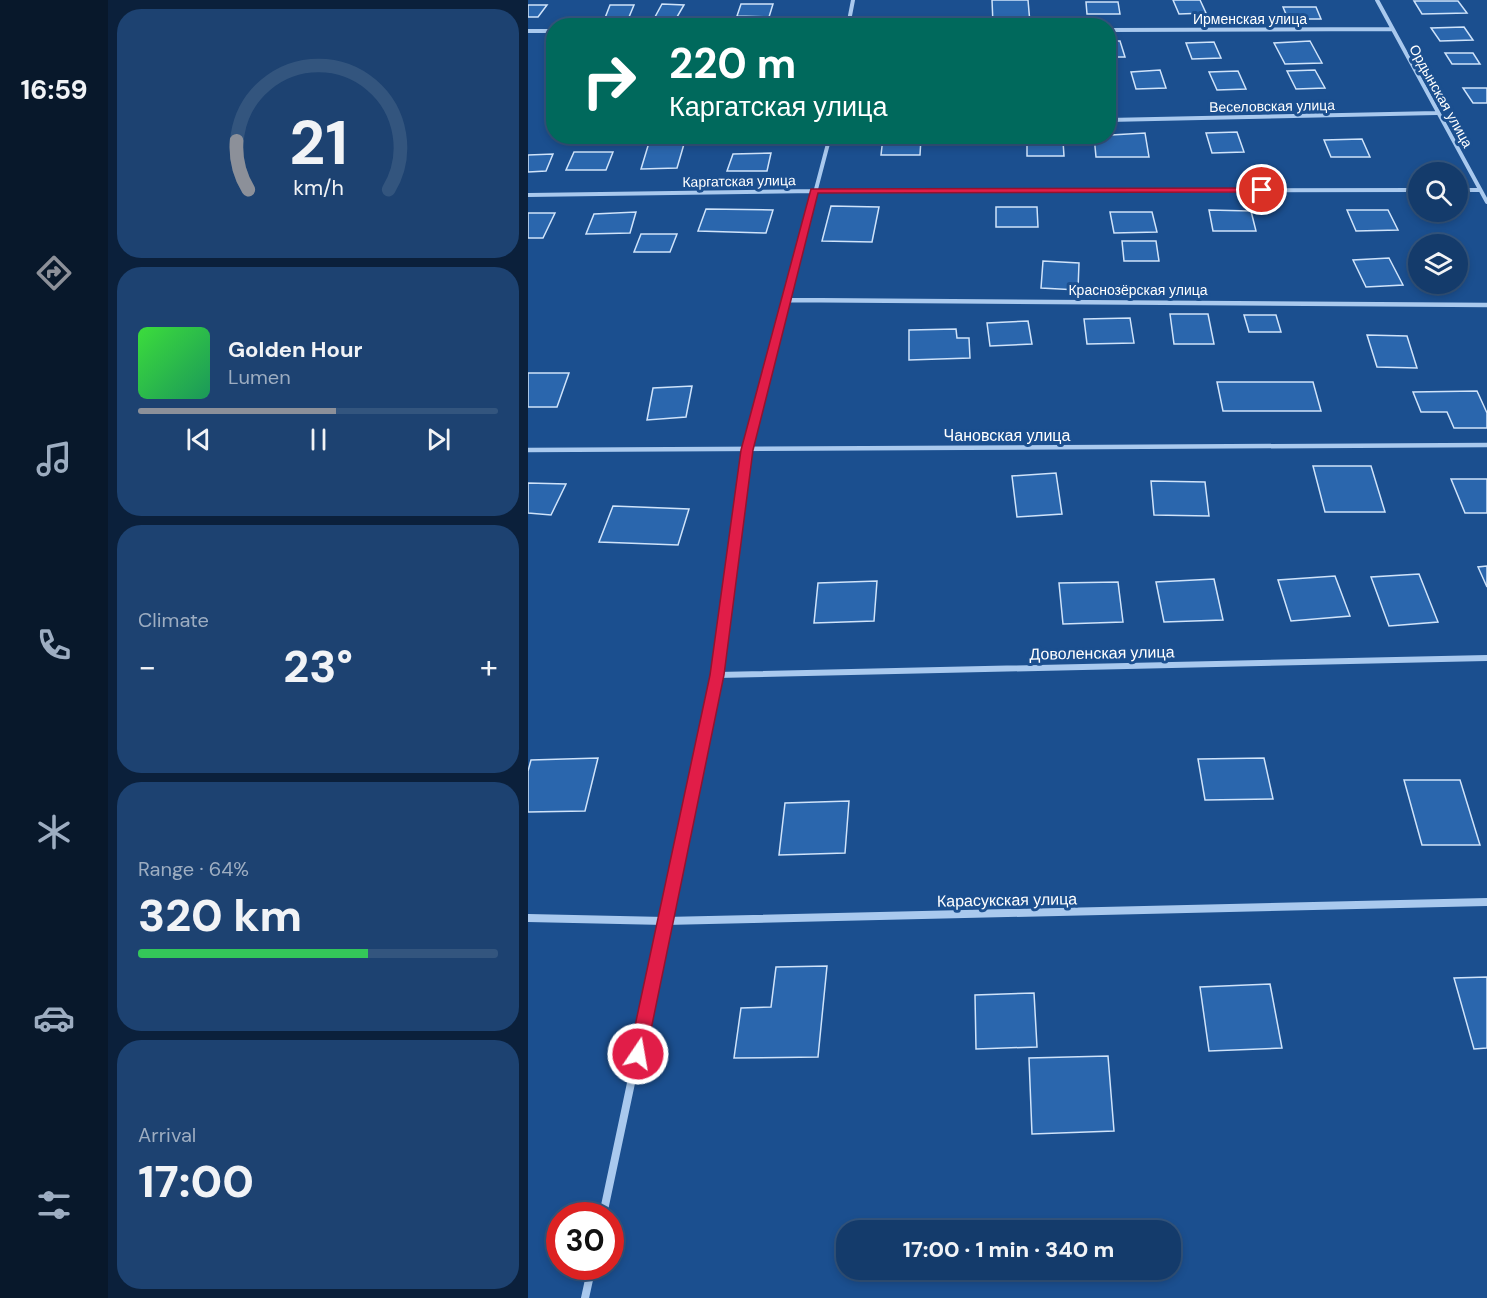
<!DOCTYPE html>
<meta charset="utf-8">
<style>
body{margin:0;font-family:"DM Sans",sans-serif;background:#1d4271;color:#f1f3f6;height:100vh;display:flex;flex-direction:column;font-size:22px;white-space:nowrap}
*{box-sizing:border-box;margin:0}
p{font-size:20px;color:#9dadc1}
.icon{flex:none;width:33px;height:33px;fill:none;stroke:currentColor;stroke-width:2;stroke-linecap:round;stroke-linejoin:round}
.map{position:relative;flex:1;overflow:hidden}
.side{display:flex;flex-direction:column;gap:9px;padding:9px;background:#0b203b;width:420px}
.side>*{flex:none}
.hud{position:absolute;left:18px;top:18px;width:570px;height:126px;border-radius:24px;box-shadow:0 3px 9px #0003,0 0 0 2px #33557e;background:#00695c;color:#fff;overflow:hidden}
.controls{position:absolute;left:880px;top:162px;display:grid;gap:12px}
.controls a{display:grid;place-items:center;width:60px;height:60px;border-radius:50%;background:#143b6b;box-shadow:0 3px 9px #0003,0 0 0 2px #33557e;font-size:30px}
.speed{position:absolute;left:18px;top:1202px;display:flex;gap:12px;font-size:30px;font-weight:700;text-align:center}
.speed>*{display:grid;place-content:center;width:78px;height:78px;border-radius:50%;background:#143b6b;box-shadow:0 3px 9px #0003,0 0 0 2px #33557e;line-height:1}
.speed .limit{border:9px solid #d22;background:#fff;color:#111}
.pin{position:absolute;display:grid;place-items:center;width:51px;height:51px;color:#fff;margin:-26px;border:3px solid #fff;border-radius:50%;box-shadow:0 2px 6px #0007}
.me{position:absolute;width:66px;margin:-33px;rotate:12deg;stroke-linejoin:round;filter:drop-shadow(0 0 4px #0008)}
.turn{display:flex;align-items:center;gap:21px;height:126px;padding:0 24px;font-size:27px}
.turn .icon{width:78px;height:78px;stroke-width:2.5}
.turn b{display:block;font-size:42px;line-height:51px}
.big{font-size:45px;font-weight:800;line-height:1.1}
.side .card{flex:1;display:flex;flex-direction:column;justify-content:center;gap:9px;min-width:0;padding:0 21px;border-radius:24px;background:#1d4271}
.side .dial{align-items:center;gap:0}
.dial svg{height:156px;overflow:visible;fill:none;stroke:#33557e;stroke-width:7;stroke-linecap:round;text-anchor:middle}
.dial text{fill:#f1f3f6;stroke:none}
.song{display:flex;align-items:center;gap:18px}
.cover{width:72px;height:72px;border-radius:9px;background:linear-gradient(135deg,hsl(120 70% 55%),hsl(150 70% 35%))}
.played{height:6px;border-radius:3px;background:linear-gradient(90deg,#8c9099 55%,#33557e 55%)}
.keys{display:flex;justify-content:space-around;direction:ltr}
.heat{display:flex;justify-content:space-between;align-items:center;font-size:33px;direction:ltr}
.charge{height:9px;border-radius:4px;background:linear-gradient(90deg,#34c759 64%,#33557e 0)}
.trip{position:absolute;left:308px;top:1220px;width:345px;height:60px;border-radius:24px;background:#143b6b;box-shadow:0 3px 9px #0003,0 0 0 2px #33557e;font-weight:800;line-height:60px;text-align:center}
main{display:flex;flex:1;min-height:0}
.tabs{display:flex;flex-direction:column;width:108px;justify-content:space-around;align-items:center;background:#08182b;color:#9dadc1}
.tabs .icon{width:42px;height:42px}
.tabs .active{color:#8c9099}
.tabs b{font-size:27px;color:#f1f3f6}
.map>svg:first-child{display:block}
.building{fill:#2a66ad;stroke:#cfe3fa;stroke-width:1.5}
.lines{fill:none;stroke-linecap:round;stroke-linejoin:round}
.street-far3{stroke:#a9c9ee;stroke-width:4}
.street-far2{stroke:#a9c9ee;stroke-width:4.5}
.street-far1{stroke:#a9c9ee;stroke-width:6}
.street{stroke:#a9c9ee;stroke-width:8}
.route{fill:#e11d48;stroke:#92132f;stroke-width:1.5}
.labels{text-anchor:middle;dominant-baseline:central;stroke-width:6;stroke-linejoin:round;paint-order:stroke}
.far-street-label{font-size:14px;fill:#fff;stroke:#1b4f8f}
.street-label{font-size:16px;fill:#fff;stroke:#1b4f8f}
</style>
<main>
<nav class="tabs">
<b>16:59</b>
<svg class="icon active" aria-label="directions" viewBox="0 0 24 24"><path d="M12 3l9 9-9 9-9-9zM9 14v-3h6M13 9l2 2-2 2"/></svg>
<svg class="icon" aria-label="music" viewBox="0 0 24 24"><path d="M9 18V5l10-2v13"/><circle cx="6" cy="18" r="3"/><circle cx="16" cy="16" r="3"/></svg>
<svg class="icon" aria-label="phone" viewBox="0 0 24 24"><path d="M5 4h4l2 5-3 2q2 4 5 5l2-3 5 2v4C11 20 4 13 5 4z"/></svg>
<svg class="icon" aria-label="climate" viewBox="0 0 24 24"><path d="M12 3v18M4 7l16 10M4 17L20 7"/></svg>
<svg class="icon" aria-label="car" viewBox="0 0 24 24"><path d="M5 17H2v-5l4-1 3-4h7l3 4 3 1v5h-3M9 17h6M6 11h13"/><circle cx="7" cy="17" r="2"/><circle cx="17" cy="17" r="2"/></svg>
<svg class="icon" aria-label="filters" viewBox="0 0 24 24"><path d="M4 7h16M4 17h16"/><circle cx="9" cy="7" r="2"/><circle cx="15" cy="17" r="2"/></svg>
</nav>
<section class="side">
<div class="card dial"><svg viewBox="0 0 100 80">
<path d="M14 69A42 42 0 1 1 86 69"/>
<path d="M14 69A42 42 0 0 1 8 44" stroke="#8c9099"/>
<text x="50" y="56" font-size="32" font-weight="700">21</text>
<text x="50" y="72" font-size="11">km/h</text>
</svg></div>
<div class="card">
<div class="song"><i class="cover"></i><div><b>Golden Hour</b><p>Lumen</p></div></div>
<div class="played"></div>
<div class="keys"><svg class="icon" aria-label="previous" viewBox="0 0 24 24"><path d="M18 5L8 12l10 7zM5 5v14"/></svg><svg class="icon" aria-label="pause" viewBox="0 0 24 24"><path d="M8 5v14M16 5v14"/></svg><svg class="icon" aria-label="next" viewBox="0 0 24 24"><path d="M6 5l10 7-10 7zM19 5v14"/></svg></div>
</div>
<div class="card"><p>Climate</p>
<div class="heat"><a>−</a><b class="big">23°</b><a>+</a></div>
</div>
<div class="card"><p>Range · 64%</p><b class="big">320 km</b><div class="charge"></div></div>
<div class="card"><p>Arrival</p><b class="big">17:00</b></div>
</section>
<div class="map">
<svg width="959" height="1298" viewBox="0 0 959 1298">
<rect width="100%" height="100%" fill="#1b4f8f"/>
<path class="building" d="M 464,0 L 500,0 L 502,23 L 465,24 Z
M 645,0 L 672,0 L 678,13 L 651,14 Z
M 886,1 L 930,1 L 939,13 L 894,14 Z
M 558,2 L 590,2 L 592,14 L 559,14 Z
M 134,4 L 156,5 L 149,17 L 127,17 Z
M 213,4 L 245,4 L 241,17 L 209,16 Z
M 0,5 L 19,5 L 10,17 L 0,17 Z
M 82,5 L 106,5 L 101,17 L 77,18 Z
M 755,7 L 788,7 L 793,19 L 760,19 Z
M 936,27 L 945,40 L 912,41 L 903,28 Z
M 580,41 L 592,41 L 597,57 L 580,57 Z
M 782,41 L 794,63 L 757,64 L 746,43 Z
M 686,42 L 693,58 L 664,59 L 658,43 Z
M 917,53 L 945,53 L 952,64 L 924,64 Z
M 632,70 L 638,88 L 608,89 L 603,72 Z
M 787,70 L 797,88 L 768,89 L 759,71 Z
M 710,71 L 718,89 L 689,90 L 681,72 Z
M 935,88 L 959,88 L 959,103 L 945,103 Z
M 709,132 L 716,152 L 684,153 L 678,133 Z
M 617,133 L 621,157 L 568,157 L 566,136 Z
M 123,136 L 138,136 L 135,145 L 156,144 L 149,168 L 113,169 Z
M 355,138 L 393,138 L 392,155 L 353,155 Z
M 834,139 L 842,157 L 803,157 L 796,140 Z
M 499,141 L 535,141 L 536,156 L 499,156 Z
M 46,152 L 85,152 L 78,170 L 38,170 Z
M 243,153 L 239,171 L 199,171 L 205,154 Z
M 25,154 L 18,171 L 0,172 L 0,155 Z
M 303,206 L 351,207 L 344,242 L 294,241 Z
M 468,207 L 509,207 L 510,227 L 468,227 Z
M 178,209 L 245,210 L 238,233 L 170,231 Z
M 681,210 L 723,211 L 728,231 L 685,231 Z
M 819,210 L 860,210 L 870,230 L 828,231 Z
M 108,212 L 102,233 L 58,234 L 66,214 Z
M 582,212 L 624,212 L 629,232 L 586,233 Z
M 0,213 L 27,213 L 15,238 L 0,238 Z
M 113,234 L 149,234 L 142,252 L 106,252 Z
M 594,241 L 628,241 L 631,261 L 596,261 Z
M 861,258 L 875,285 L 838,287 L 825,260 Z
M 515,261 L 551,263 L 550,290 L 513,288 Z
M 642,314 L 680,314 L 686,344 L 646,344 Z
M 716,315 L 748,315 L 753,332 L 721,332 Z
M 602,318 L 606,343 L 559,344 L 556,319 Z
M 500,321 L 504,344 L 462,346 L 459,323 Z
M 428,329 L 429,338 L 441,338 L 442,358 L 381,360 L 381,330 Z
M 839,335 L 879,336 L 889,368 L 849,367 Z
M 0,373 L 41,373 L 29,407 L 0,407 Z
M 689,382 L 785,382 L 793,411 L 695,411 Z
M 164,386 L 158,417 L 119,420 L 125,388 Z
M 949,391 L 959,413 L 959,428 L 926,428 L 919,412 L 893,412 L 885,392 Z
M 785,466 L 843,466 L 857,512 L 797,512 Z
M 528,473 L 534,514 L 489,517 L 484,476 Z
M 923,479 L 959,479 L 959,513 L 937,513 Z
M 623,481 L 677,482 L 681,516 L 626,515 Z
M 0,483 L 38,484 L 23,515 L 0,513 Z
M 85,506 L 161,509 L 150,545 L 71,542 Z
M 959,566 L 959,587 L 950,567 Z
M 891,574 L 910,622 L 861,626 L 843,577 Z
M 807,576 L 822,616 L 763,621 L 750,580 Z
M 686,579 L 695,620 L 636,622 L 628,582 Z
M 349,581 L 346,621 L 286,623 L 290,583 Z
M 590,582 L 595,622 L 535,624 L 531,583 Z
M 70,758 L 57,811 L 0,812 L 0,771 L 3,760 Z
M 736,758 L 745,799 L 677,800 L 670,759 Z
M 876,780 L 932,780 L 952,845 L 894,845 Z
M 321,801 L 317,853 L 251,855 L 257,803 Z
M 299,966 L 290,1057 L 206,1058 L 213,1008 L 243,1007 L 248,967 Z
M 959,977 L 959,1048 L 946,1049 L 926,978 Z
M 742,984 L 754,1048 L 681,1051 L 672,987 Z
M 506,993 L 509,1047 L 448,1049 L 447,995 Z
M 580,1056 L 586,1131 L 504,1134 L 501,1058 Z"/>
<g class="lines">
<path class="street-far3" d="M 849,0 L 959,202
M 320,26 L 325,0
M 580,30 L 864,29
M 0,31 L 26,31
M 580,120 L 909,113
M 930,190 L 952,190
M 0,195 L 287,191 L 891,190
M 282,212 L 302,136"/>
<path class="street-far2" d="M 260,300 L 959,305
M 0,450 L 959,445
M 214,485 L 219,450 L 282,210"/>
<path class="street-far1" d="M 189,675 L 959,658
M 154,840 L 189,675 L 214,484"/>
<path class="street" d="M 0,918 L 137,921 L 959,902
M 75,1215 L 155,838
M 57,1298 L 64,1266"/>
</g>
<path class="route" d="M 734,188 L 738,188 L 738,192 L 290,193 L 225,450 L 196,675 L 118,1054 L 116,1061 L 110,1063 L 103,1061 L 101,1054 L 182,675 L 213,450 L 283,189 Z"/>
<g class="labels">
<g class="far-street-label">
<text x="722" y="19">Ирменская улица</text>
<text transform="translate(913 96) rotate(61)">Ордынская улица</text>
<text transform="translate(744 106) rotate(-1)">Веселовская улица</text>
<text transform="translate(211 181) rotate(-1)">Каргатская улица</text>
<text x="610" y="290">Краснозёрская улица</text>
</g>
<g class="street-label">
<text x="479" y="435">Чановская улица</text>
<text transform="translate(574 653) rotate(-1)">Доволенская улица</text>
<text transform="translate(479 900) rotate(-1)">Карасукская улица</text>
</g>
</g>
</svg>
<div class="controls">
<a><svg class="icon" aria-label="search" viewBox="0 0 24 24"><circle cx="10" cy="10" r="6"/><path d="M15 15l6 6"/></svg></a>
<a><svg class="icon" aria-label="layers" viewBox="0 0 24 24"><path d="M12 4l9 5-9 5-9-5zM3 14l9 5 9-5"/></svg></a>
</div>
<div class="speed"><div class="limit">30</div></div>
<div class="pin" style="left:734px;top:190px;background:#d93025"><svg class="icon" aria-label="arrive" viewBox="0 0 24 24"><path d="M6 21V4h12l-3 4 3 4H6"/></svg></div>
<svg class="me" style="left:110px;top:1054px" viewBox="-20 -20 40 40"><circle r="17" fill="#e11d48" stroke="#fff" stroke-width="3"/><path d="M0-11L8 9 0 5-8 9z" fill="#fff"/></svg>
<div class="trip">17:00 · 1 min · 340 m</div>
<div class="hud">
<div class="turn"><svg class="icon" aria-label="right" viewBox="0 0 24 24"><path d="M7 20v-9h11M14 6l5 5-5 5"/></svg><div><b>220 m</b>Каргатская улица</div></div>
</div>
</div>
</main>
